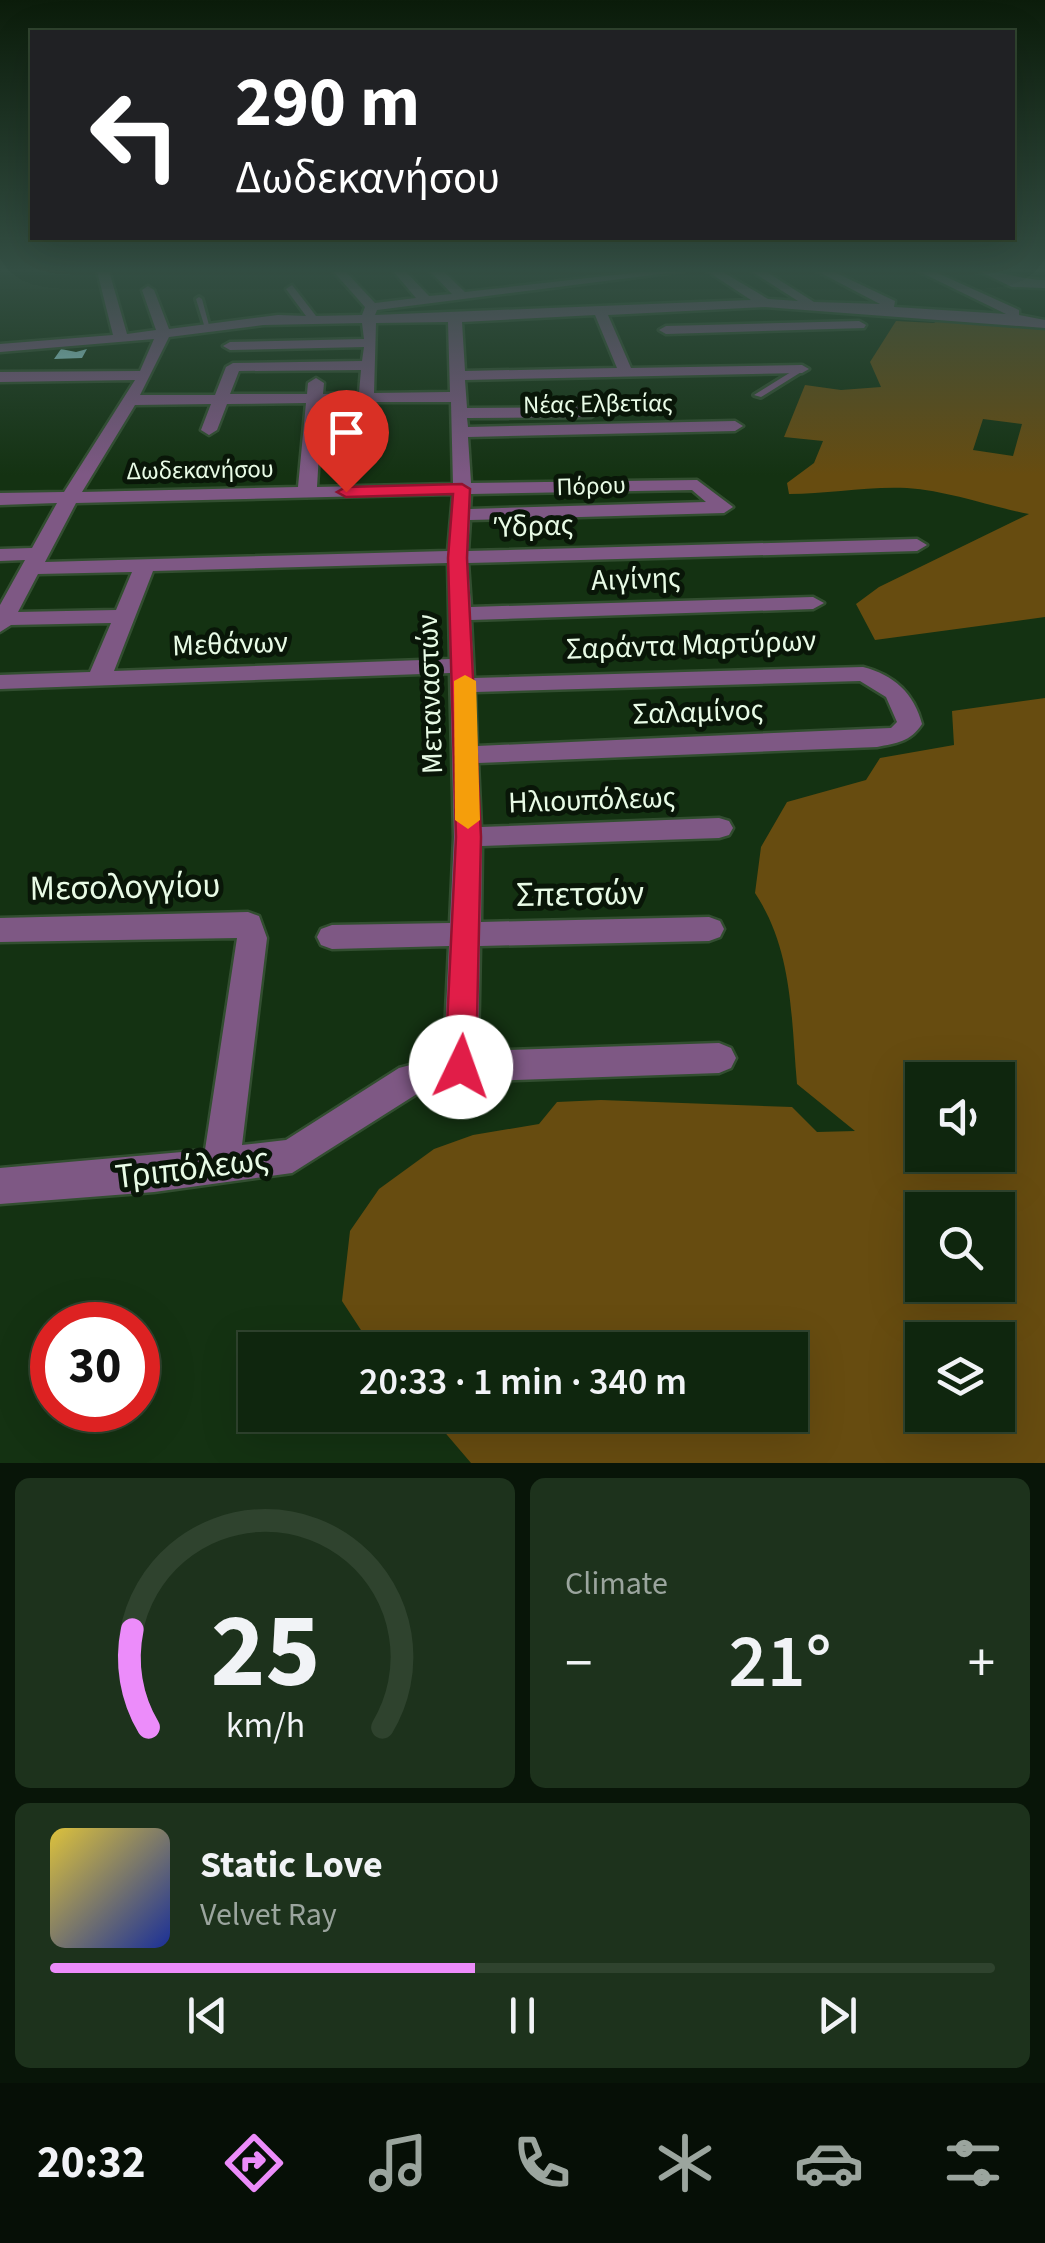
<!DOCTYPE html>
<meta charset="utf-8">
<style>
body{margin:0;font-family:"Source Sans 3",sans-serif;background:#1d321c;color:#f1f3f6;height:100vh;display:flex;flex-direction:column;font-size:38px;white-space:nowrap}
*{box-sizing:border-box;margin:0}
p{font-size:32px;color:#9ba59e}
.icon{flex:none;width:55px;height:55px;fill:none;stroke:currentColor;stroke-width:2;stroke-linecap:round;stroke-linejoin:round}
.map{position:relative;height:1463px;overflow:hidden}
.panel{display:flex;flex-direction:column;gap:15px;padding:15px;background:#081508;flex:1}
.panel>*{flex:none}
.top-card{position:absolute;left:30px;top:30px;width:985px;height:210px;border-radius:0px;box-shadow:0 10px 40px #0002,0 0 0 2px #2f432e;background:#202124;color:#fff;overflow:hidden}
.fabs{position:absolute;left:905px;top:1062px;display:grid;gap:20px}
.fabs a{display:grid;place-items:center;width:110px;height:110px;border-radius:0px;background:#0f260e;box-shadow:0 10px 40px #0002,0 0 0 2px #2f432e;font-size:50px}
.speed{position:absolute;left:30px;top:1302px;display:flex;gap:20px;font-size:50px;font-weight:700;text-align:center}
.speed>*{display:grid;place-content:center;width:130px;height:130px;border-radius:50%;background:#0f260e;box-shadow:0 10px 40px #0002,0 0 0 2px #2f432e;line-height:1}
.speed .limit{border:15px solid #d22;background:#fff;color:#111}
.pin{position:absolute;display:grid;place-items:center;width:85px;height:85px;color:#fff;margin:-102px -42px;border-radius:50% 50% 50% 0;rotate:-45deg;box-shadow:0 0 10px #0007}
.pin .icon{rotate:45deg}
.me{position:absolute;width:110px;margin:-55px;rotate:3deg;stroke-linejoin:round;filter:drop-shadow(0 0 8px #0008)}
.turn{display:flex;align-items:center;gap:35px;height:210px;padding:0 40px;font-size:45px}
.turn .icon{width:130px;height:130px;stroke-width:2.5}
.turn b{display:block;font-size:70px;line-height:85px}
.big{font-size:75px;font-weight:600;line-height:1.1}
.panel .widget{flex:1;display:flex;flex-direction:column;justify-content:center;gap:15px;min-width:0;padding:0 35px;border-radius:15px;background:#1d321c}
.panel .dial{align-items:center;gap:0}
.dial svg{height:260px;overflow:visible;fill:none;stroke:#2f432e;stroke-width:7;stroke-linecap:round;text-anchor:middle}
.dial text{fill:#f1f3f6;stroke:none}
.song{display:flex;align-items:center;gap:30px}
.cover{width:120px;height:120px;border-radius:15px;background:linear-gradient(135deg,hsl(50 70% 55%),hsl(230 70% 35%))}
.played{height:10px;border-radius:5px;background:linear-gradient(90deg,#ec8cfa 45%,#2f432e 45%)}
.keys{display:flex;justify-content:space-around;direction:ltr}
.heat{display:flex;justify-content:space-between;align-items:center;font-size:55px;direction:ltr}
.panel .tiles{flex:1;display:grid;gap:15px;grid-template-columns:1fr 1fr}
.widget:last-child{grid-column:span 2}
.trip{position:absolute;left:238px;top:1332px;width:570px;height:100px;border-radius:0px;background:#0f260e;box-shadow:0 10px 40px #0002,0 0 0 2px #2f432e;font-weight:600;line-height:100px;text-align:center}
.tabs{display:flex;height:160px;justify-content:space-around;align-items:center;background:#060f06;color:#9ba59e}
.tabs .icon{width:70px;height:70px}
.tabs .current{color:#ec8cfa}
.tabs b{font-size:45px;color:#f1f3f6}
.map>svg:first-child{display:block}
.green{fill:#674c10;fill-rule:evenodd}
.building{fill:#a1e3e8}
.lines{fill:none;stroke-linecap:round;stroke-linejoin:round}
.lane-casing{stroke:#324e30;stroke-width:6}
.street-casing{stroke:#324e30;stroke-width:5}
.lane{fill:#7e5884;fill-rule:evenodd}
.street{fill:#7e5884;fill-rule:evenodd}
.route{fill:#e11d48;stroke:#92132f;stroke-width:2.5}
.slow{fill:#f59e0b}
.labels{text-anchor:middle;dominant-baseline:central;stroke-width:10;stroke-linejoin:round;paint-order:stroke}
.far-street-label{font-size:25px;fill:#e8fbe6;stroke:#091608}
.street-label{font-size:30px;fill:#e8fbe6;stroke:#091608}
.near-street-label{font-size:35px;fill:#e8fbe6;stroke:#091608}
</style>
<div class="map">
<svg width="1045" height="1463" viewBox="0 0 1045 1463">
<rect width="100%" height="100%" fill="#143212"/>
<path class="green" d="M 944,316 L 1045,326 L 1045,617 L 875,640 L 856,604 L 879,587 L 1029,514 C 988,506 949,491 907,488 C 868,486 827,494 789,494 L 787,483 L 814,463 L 823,441 L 784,437 L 805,385 L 841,390 L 881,387 L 870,362 L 896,321 L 934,323 ZM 983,419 L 1022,424 L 1013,456 L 973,450 Z
M 1045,698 L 1045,1463 L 471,1463 L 430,1415 L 790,1415 L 790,1350 L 374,1350 L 342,1301 L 350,1231 L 379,1189 L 434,1149 L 473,1135 L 539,1124 L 557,1102 L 601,1100 L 792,1107 L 817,1132 L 855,1131 L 797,1084 C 791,1017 793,950 755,893 L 761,847 L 787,802 L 866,780 L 880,758 L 954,745 L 952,711 ZM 922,1080 L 998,1080 L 998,1155 L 922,1155 ZM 922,1210 L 998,1210 L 998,1285 L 922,1285 ZM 998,1340 L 998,1415 L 922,1415 L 922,1340 Z"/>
<path class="building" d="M 61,349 L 76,352 L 87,349 L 82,358 L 54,359 Z"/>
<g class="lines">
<g class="lane-casing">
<path id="lane" d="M 199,297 L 202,299 L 210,329 L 205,328 L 196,299 Z
M 799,367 L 806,369 L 761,397 L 754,395 Z"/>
</g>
<g class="street-casing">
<path id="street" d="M 97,271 L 109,271 L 127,334 L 156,330 L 142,290 L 148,286 L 154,290 L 169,329 L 278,315 L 306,316 L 286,289 L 292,285 L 316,316 L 362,315 L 365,307 L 333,271 L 345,271 L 375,303 L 416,298 L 393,271 L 405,271 L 429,296 L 452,294 L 430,271 L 443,271 L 465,292 L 650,271 L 684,271 L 377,310 L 375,315 L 751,300 L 707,271 L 721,271 L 768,299 L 798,301 L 751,271 L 765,271 L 814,302 L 880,304 L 817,271 L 832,271 L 895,301 L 894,307 L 1006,314 L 918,271 L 933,271 L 1019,310 L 1019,315 L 1045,320 L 1045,328 L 765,307 L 608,315 L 631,368 L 802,365 L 809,369 L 802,373 L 465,380 L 467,408 L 591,407 L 599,412 L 591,417 L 467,418 L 468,427 L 735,421 L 743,426 L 735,431 L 468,437 L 471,483 L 697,480 L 733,507 L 724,513 L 470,520 L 468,551 L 917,539 L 927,545 L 917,551 L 468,563 L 471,607 L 813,597 L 824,603 L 813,609 L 471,620 L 474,678 L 863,667 C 894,675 914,693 922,724 C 910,742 897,743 877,747 L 478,763 L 481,827 L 719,818 L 729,821 L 733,828 L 729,835 L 719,838 L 482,846 L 481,922 L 709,917 L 720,921 L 724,929 L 720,937 L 709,941 L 480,946 L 478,1051 L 719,1043 L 731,1048 L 736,1058 L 731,1068 L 719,1073 L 461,1082 L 420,1092 L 292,1173 L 154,1192 L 0,1204 L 0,1168 L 205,1150 L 237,938 L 0,942 L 0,918 L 248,912 L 259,916 L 267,938 L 242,1145 L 286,1140 L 399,1068 L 444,1056 L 449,946 L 332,949 L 321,945 L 317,937 L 321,929 L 332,925 L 450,923 L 454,837 L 450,673 L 0,689 L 0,675 L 90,672 L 111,623 L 11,625 L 0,632 L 0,605 L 25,560 L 0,561 L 0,549 L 32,548 L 57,503 L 0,505 L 0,493 L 64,492 L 135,380 L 0,382 L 0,372 L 140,371 L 154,339 L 0,352 L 0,344 L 113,335 ZM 595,315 L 617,368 L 465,371 L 462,322 ZM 448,322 L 450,392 L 374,393 L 376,323 ZM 362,323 L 364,339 L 230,342 L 223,346 L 230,350 L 364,347 L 362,361 L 233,363 L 226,367 L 215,395 L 140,395 L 169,337 L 263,325 ZM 361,370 L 359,393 L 323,394 L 324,383 L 316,378 L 308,383 L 307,394 L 230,394 L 239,371 ZM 374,402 L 451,402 L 453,484 L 317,487 L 322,403 L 358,403 L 356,422 L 364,427 L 372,422 ZM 306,403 L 298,487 L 82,492 L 135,405 L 211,404 L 201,430 L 209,435 L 217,430 L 227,404 ZM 692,490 L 706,502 L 470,509 L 471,494 ZM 453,494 L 448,551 L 45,562 L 76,503 ZM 448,563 L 450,659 L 114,671 L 153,571 ZM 132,572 L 116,610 L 18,612 L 38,574 ZM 860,681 L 886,697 L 897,722 L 891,728 L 477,746 L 475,692 Z
M 979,271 C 1002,270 1019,280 1045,280 L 1045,288 L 1012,287 Z
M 859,321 L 866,325 L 864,328 L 666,334 L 659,330 L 666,326 Z"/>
</g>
<use href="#lane" class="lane"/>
<use href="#street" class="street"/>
</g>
<linearGradient id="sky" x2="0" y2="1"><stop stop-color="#0b1c0a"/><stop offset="0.57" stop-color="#344f44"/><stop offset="1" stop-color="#344f44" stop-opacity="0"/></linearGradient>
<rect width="1045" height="475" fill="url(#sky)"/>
<path class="route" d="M 462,484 L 470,489 L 467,558 L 481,837 L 476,1067 L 472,1076 L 461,1080 L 450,1076 L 445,1067 L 456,837 L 448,558 L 453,494 L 346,497 L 337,492 L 346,487 Z"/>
<path class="slow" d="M 465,675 L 476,681 L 480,820 L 468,829 L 455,820 L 454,681 Z"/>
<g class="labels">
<g class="far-street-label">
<text transform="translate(598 404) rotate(-1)">Νέας Ελβετίας</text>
<text transform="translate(200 470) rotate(-1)">Δωδεκανήσου</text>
<text transform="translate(591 486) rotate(-2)">Πόρου</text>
</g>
<g class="street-label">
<text transform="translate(534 526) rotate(-2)">Ύδρας</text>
<text transform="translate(636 579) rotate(-2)">Αιγίνης</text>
<text transform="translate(230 644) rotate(-2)">Μεθάνων</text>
<text transform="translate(691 645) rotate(-2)">Σαράντα Μαρτύρων</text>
<text transform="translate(430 694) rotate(-92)">Μεταναστών</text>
<text transform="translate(698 712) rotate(-2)">Σαλαμίνος</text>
<text transform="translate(592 800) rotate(-2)">Ηλιουπόλεως</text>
</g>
<g class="near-street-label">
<text transform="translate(125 887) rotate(-1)">Μεσολογγίου</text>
<text transform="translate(580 894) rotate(-1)">Σπετσών</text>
<text transform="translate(192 1168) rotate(-7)">Τριπόλεως</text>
</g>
</g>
</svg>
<div class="fabs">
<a><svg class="icon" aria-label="sound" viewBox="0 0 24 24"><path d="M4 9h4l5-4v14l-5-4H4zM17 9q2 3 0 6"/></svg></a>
<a><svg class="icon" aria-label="search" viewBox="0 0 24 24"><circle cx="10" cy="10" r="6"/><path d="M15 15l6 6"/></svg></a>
<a><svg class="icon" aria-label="layers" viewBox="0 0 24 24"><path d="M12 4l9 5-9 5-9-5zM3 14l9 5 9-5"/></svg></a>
</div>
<div class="speed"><div class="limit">30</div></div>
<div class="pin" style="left:346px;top:492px;background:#d93025"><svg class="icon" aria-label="arrive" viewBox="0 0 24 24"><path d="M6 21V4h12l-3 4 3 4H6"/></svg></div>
<svg class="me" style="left:461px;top:1067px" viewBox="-20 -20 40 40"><circle r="19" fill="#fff"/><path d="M0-13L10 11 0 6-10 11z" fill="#e11d48"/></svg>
<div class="trip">20:33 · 1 min · 340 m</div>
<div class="top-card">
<div class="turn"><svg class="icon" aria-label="left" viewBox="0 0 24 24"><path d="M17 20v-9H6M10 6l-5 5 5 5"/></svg><div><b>290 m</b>Δωδεκανήσου</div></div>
</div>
</div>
<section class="panel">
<div class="tiles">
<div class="widget dial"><svg viewBox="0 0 100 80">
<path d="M14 69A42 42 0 1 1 86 69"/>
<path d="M14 69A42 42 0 0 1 9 39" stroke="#ec8cfa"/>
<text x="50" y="56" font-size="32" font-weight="700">25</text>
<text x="50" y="72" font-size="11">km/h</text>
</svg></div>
<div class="widget"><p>Climate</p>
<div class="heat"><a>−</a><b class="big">21°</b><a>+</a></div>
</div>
<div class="widget">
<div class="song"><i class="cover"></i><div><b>Static Love</b><p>Velvet Ray</p></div></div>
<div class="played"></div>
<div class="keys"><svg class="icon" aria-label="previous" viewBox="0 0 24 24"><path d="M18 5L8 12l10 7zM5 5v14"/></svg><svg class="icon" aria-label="pause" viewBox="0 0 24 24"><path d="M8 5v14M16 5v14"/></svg><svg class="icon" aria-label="next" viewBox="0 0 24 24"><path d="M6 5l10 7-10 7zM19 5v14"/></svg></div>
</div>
</div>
</section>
<nav class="tabs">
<b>20:32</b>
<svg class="icon current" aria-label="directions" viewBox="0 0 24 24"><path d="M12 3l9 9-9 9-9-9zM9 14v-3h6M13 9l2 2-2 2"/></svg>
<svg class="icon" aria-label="music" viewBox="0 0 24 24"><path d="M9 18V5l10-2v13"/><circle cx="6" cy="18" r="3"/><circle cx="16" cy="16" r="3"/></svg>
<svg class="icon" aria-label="phone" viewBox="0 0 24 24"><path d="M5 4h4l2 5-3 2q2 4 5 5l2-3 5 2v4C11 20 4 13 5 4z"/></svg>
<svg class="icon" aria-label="climate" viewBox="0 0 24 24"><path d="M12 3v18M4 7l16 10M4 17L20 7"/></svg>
<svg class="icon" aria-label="car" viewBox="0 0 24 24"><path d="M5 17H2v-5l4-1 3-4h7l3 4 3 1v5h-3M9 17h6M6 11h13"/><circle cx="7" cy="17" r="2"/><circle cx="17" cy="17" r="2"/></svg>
<svg class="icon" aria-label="filters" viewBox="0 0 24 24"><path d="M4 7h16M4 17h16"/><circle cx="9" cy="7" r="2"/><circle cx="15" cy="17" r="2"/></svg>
</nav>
